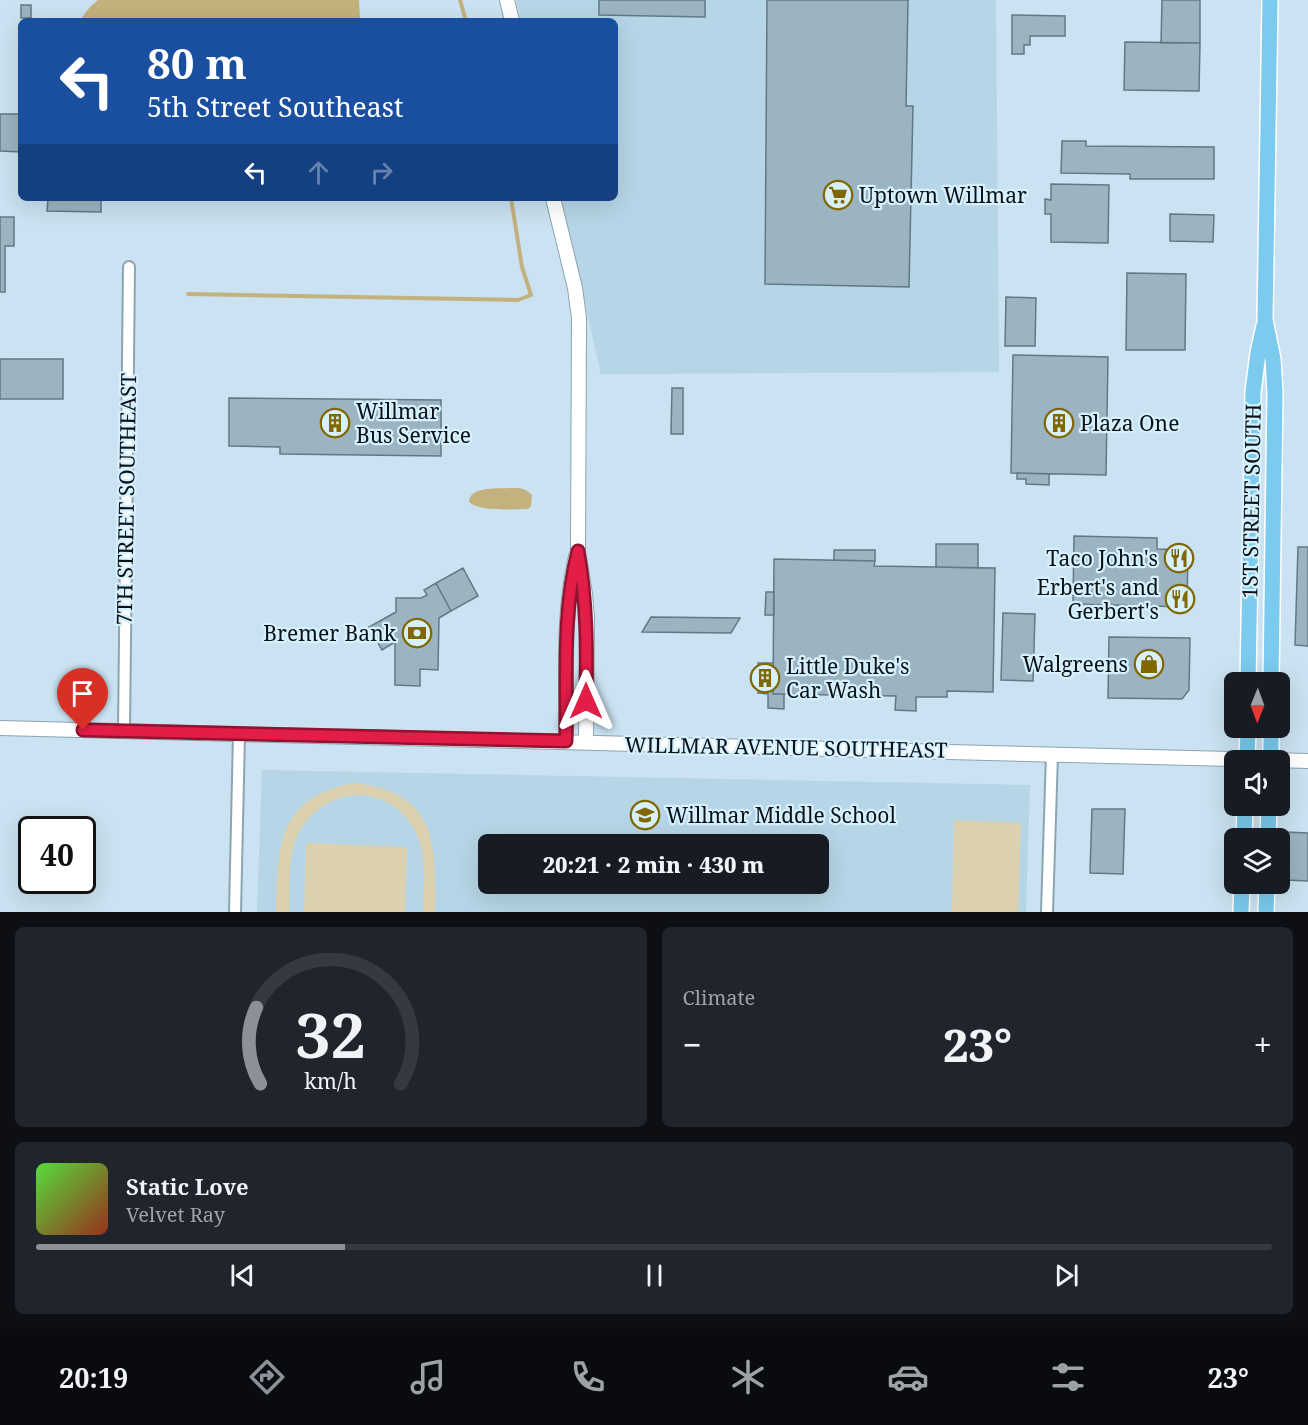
<!DOCTYPE html>
<meta charset="utf-8">
<style>
body{margin:0;font-family:"Noto Serif",serif;background:#20242c;color:#f1f3f6;height:100vh;display:flex;flex-direction:column;font-size:22px;white-space:nowrap}
*{box-sizing:border-box;margin:0}
p{font-size:20px;color:#9ea1a6}
.icon{flex:none;width:33px;height:33px;fill:none;stroke:currentColor;stroke-width:2;stroke-linecap:round;stroke-linejoin:round}
.map{position:relative;height:912px;overflow:hidden}
.panel{display:flex;flex-direction:column;gap:15px;padding:15px;background:#0d0f14;flex:1}
.panel>*{flex:none}
.top-card{position:absolute;left:18px;top:18px;width:600px;height:183px;border-radius:9px;box-shadow:0 6px 24px #0002;background:#1a4fa0;color:#fff;overflow:hidden}
.needle{width:39px;rotate:181deg}
.controls{position:absolute;left:1224px;top:672px;display:grid;gap:12px}
.controls a{display:grid;place-items:center;width:66px;height:66px;border-radius:9px;background:#171b24;box-shadow:0 6px 24px #0002;font-size:30px}
.speed{position:absolute;left:18px;top:816px;display:flex;gap:12px;font-size:30px;font-weight:700;text-align:center}
.speed>*{display:grid;place-content:center;width:78px;height:78px;border-radius:50%;background:#171b24;box-shadow:0 6px 24px #0002;line-height:1}
.speed .limit{border:3px solid #111;border-radius:9px;background:#fff;color:#111}
.pin{position:absolute;display:grid;place-items:center;width:51px;height:51px;color:#fff;margin:-62px -26px;border-radius:50% 50% 50% 0;rotate:-45deg;box-shadow:0 0 6px #0007}
.pin .icon{rotate:45deg}
.me{position:absolute;width:66px;margin:-33px;rotate:0deg;stroke-linejoin:round;filter:drop-shadow(0 0 4px #0008)}
.turn{display:flex;align-items:center;gap:21px;height:126px;padding:0 30px;font-size:27px}
.turn .icon{width:78px;height:78px;stroke-width:2.5}
.turn b{display:block;font-size:42px;line-height:51px}
.lanes{display:flex;align-items:center;height:57px;padding:0 30px;background:#0003;justify-content:center;gap:30px;direction:ltr}
.lanes .off{opacity:.35}
.big{font-size:45px;font-weight:800;line-height:1.1}
.panel .widget{flex:1;display:flex;flex-direction:column;justify-content:center;gap:9px;min-width:0;padding:0 21px;border-radius:9px;background:#20242c}
.panel .dial{align-items:center;gap:0}
.dial svg{height:156px;overflow:visible;fill:none;stroke:#363941;stroke-width:7;stroke-linecap:round;text-anchor:middle}
.dial text{fill:#f1f3f6;stroke:none}
.song{display:flex;align-items:center;gap:18px}
.cover{width:72px;height:72px;border-radius:9px;background:linear-gradient(135deg,hsl(110 70% 55%),hsl(10 70% 35%))}
.played{height:6px;border-radius:3px;background:linear-gradient(90deg,#8c9099 25%,#363941 25%)}
.keys{display:flex;justify-content:space-around;direction:ltr}
.heat{display:flex;justify-content:space-between;align-items:center;font-size:33px;direction:ltr}
.panel .tiles{flex:1;display:grid;gap:15px;grid-template-columns:1fr 1fr}
.widget:last-child{grid-column:span 2}
.trip{position:absolute;left:478px;top:834px;width:351px;height:60px;border-radius:9px;background:#171b24;box-shadow:0 6px 24px #0002;font-weight:800;line-height:60px;text-align:center}
.tabs{display:flex;height:96px;justify-content:space-around;align-items:center;background:#090b0e;color:#9ea1a6}
.tabs .icon{width:42px;height:42px}
.tabs .on{color:#8c9099}
.tabs b{font-size:27px;color:#f1f3f6}
.map>svg:first-child{display:block}
.built{fill:#b6d5e6;fill-rule:evenodd}
.green{fill:#dcd1ae}
.water{fill:#c3b27d}
.lines{fill:none;stroke-linecap:round;stroke-linejoin:round}
.stream{stroke:#c3b27d;stroke-width:4}
.building{fill:#9cb4c1;stroke:#627885;stroke-width:1.5}
.street-casing{stroke:#8da4b1;stroke-width:14}
.secondary-casing{stroke:#8da4b1;stroke-width:16}
.primary-casing{stroke:#fff;stroke-width:18}
.street{stroke:#fff;stroke-width:10}
.secondary{stroke:#fff;stroke-width:14}
.primary{stroke:#7acbee;stroke-width:15}
.route-casing{stroke:#92132f;stroke-width:15}
.route{stroke:#e11d48;stroke-width:10}
.labels{text-anchor:middle;dominant-baseline:central;stroke-width:4.5;stroke-linejoin:round;paint-order:stroke}
.poi-label{font-size:21px;fill:#091217;stroke:#d7f0fe;text-anchor:start}
.street-label{font-size:21px;fill:#091217;stroke:#d7f0fe}
</style>
<div class="map">
<svg width="1308" height="912" viewBox="0 0 1308 912">
<rect width="100%" height="100%" fill="#cae2f1"/>
<path class="built" d="M 516,0 L 996,0 L 999,372 L 601,374 L 561,198 L 615,198 L 615,21 L 521,21 Z
M 262,770 L 1030,785 L 1026,912 L 257,912 ZM 489,844 L 819,844 L 819,884 L 489,884 Z"/>
<path class="green" d="M 353,783 C 437,792 436,842 435,912 L 423,912 C 424,885 428,855 415,831 C 387,778 318,787 296,839 C 287,862 290,888 289,912 L 276,912 C 278,846 277,798 353,783 Z
M 954,820 L 1021,823 L 1018,912 L 952,912 Z
M 306,843 L 407,847 L 405,912 L 304,912 Z"/>
<path class="water" d="M 98,0 L 359,0 L 360,21 L 79,21 L 90,7 Z
M 509,488 C 518,488 525,487 532,495 L 531,506 L 528,509 C 513,509 479,512 469,502 C 470,486 496,489 509,488 Z"/>
<g class="lines">
<path class="stream" d="M 460,0 L 466,21
M 188,294 L 518,300 L 531,295 L 522,267 L 511,198"/>
</g>
<path class="building" d="M 599,0 L 705,0 L 705,17 L 599,15 Z
M 767,0 L 908,0 L 906,106 L 913,106 L 909,287 L 765,284 Z
M 1162,0 L 1200,0 L 1200,43 L 1161,43 Z
M 21,5 L 31,5 L 31,18 L 21,18 Z
M 1012,15 L 1065,16 L 1065,36 L 1030,36 L 1030,45 L 1024,45 L 1024,54 L 1012,54 Z
M 1125,42 L 1200,43 L 1199,91 L 1124,90 Z
M 0,114 L 21,114 L 21,152 L 0,151 Z
M 1062,141 L 1086,141 L 1086,146 L 1214,147 L 1214,179 L 1130,179 L 1130,174 L 1061,173 Z
M 1051,184 L 1109,185 L 1108,243 L 1051,242 L 1051,214 L 1045,214 L 1045,199 L 1051,200 Z
M 48,198 L 101,198 L 101,212 L 47,211 Z
M 1170,214 L 1214,215 L 1213,242 L 1170,241 Z
M 0,217 L 14,217 L 14,246 L 5,246 L 5,292 L 0,292 Z
M 1127,273 L 1186,274 L 1185,350 L 1126,350 Z
M 1006,297 L 1036,298 L 1035,346 L 1005,346 Z
M 1013,355 L 1108,357 L 1106,475 L 1011,473 Z
M 0,359 L 63,359 L 63,399 L 0,399 Z
M 672,388 L 683,388 L 683,434 L 671,434 Z
M 229,398 L 441,400 L 441,456 L 280,454 L 280,447 L 229,446 Z
M 1017,473 L 1049,474 L 1049,485 L 1026,484 L 1026,479 L 1017,479 Z
M 1074,536 L 1157,538 L 1157,549 L 1188,550 L 1187,607 L 1073,604 Z
M 936,544 L 978,544 L 978,568 L 936,567 Z
M 1298,547 L 1308,547 L 1308,646 L 1295,645 Z
M 834,550 L 875,550 L 875,561 L 834,560 Z
M 774,559 L 875,561 L 874,566 L 995,568 L 993,692 L 947,691 L 947,697 L 916,697 L 916,711 L 895,710 L 896,696 L 773,694 Z
M 463,568 L 478,596 L 451,611 L 436,583 Z
M 436,583 L 451,611 L 439,618 L 438,670 L 420,669 L 420,686 L 395,685 L 395,642 L 382,650 L 369,627 L 396,612 L 396,598 L 421,598 L 427,595 L 424,590 Z
M 766,592 L 774,592 L 774,615 L 765,615 Z
M 1003,613 L 1035,614 L 1033,681 L 1001,680 Z
M 651,617 L 740,618 L 731,633 L 642,632 Z
M 1109,637 L 1190,638 L 1189,690 L 1182,699 L 1108,698 Z
M 758,663 L 773,663 L 773,694 L 784,694 L 784,709 L 768,708 L 768,694 L 758,693 Z
M 1092,809 L 1125,809 L 1123,874 L 1090,873 Z
M 1286,832 L 1308,833 L 1308,881 L 1285,880 Z"/>
<g class="lines">
<g class="street-casing">
<path id="street" d="M 124,731 L 129,267
M 235,912 L 239,734
M 1047,912 L 1052,754"/>
</g>
<g class="secondary-casing">
<path id="secondary" d="M 507,0 L 512,21
M 553,198 L 575,288 L 579,318 L 578,551 L 585,594 L 587,619 L 586,742
M 0,728 L 1308,761
M 566,741 C 567,680 562,616 576,556"/>
</g>
<g class="primary-casing">
<path id="primary" d="M 1270,0 L 1265,320 L 1273,359 L 1275,393 L 1271,682
M 1248,682 L 1253,392 L 1258,353 L 1264,326
M 1247,760 L 1248,728
M 1271,760 L 1271,728
M 1244,838 L 1245,806
M 1268,838 L 1269,806
M 1241,912 L 1242,884
M 1266,912 L 1267,884"/>
</g>
<use href="#street" class="street"/>
<use href="#secondary" class="secondary"/>
<use href="#primary" class="primary"/>
</g>
<g class="lines">
<g class="route-casing">
<path id="route" d="M 83,730 L 566,741 C 567,678 562,613 578,551 C 587,601 587,650 586,701"/>
</g>
<use href="#route" class="route"/>
</g>
<defs>
<g id="supermarket-ring" transform="scale(1.5)"><circle r="9.5" fill="#d7f0fe" stroke="#816700" stroke-width="1.5"/><path d="M-6-5.5h2.5l.6 2H6L4.5 2H-2.5L-4.4-4H-6ZM-1.5 3.2a1.3 1.3 0 1 0 .1 0ZM3 3.2a1.3 1.3 0 1 0 .1 0Z" fill="#816700"/></g>
<g id="building-ring" transform="scale(1.5)"><circle r="9.5" fill="#d7f0fe" stroke="#816700" stroke-width="1.5"/><path d="M-4-6H4V6H1V3H-1V6H-4ZM-2.5-4.3h1.7v1.8h-1.7ZM.8-4.3h1.7v1.8H.8ZM-2.5-1h1.7V.8h-1.7ZM.8-1h1.7V.8H.8Z" fill="#816700"/></g>
<g id="restaurant-ring" transform="scale(1.5)"><circle r="9.5" fill="#d7f0fe" stroke="#816700" stroke-width="1.5"/><path d="M-5-6h1v4h1v-4h1v4h1v-4h1v5L-1.5 .5V6h-2V.5L-5-1ZM5-6V6H3V1.5H1.5Q1.5-4 5-6Z" fill="#816700"/></g>
<g id="bank-ring" transform="scale(1.5)"><circle r="9.5" fill="#d7f0fe" stroke="#816700" stroke-width="1.5"/><path d="M-6-4H6V4H-6ZM0-2.3a2.3 2.3 0 1 0 0 4.6a2.3 2.3 0 1 0 0-4.6Z" fill="#816700"/></g>
<g id="shop-ring" transform="scale(1.5)"><circle r="9.5" fill="#d7f0fe" stroke="#816700" stroke-width="1.5"/><path d="M-5-2.5h2.3a2.7 3.5 0 0 1 5.4 0H5L5.5 6h-11ZM-1.5-2.5h3a1.5 2.3 0 0 0-3 0Z" fill="#816700"/></g>
<g id="school-ring" transform="scale(1.5)"><circle r="9.5" fill="#d7f0fe" stroke="#816700" stroke-width="1.5"/><path d="M0-5L7-2L0 1L-7-2ZM-4 1L0 2.5L4 1V4Q0 6-4 4Z" fill="#816700"/></g>
</defs>
<g fill-rule="evenodd">
<use href="#supermarket-ring" x="838" y="195"/>
<use href="#building-ring" x="335" y="423"/>
<use href="#building-ring" x="1059" y="423"/>
<use href="#restaurant-ring" x="1179" y="558"/>
<use href="#restaurant-ring" x="1180" y="599"/>
<use href="#bank-ring" x="417" y="633"/>
<use href="#shop-ring" x="1149" y="664"/>
<use href="#building-ring" x="765" y="678"/>
<use href="#school-ring" x="645" y="815"/>
</g>
<g class="labels">
<g class="poi-label">
<text x="859" y="195">Uptown Willmar</text>
<text x="356" y="411">Willmar<tspan x="356" dy="24">Bus Service</tspan></text>
<text x="1080" y="423">Plaza One</text>
<text x="1158" y="558" text-anchor="end">Taco John's</text>
<text x="1159" y="587" text-anchor="end">Erbert's and<tspan x="1159" dy="24">Gerbert's</tspan></text>
<text x="396" y="633" text-anchor="end">Bremer Bank</text>
<text x="1128" y="664" text-anchor="end">Walgreens</text>
<text x="786" y="666">Little Duke's<tspan x="786" dy="24">Car Wash</tspan></text>
<text x="666" y="815">Willmar Middle School</text>
</g>
<g class="street-label">
<text transform="translate(126 499) rotate(-89)">7TH STREET SOUTHEAST</text>
<text transform="translate(1251 501) rotate(-89)">1ST STREET SOUTH</text>
<text transform="translate(786 747) rotate(1)">WILLMAR AVENUE SOUTHEAST</text>
</g>
</g>
</svg>
<div class="controls">
<a><svg class="needle" viewBox="-14 -14 28 28"><path d="M0-13l5 13h-10z" fill="#e53935"/><path d="M0 13l5-13h-10z" fill="#9ea1a6"/></svg></a>
<a><svg class="icon" aria-label="sound" viewBox="0 0 24 24"><path d="M4 9h4l5-4v14l-5-4H4zM17 9q2 3 0 6"/></svg></a>
<a><svg class="icon" aria-label="layers" viewBox="0 0 24 24"><path d="M12 4l9 5-9 5-9-5zM3 14l9 5 9-5"/></svg></a>
</div>
<div class="speed"><div class="limit">40</div></div>
<div class="pin" style="left:83px;top:730px;background:#d93025"><svg class="icon" aria-label="arrive" viewBox="0 0 24 24"><path d="M6 21V4h12l-3 4 3 4H6"/></svg></div>
<svg class="me" style="left:586px;top:701px" viewBox="-20 -20 40 40"><path d="M0-17L14 15 0 8-14 15z" fill="#e11d48" stroke="#fff" stroke-width="4"/></svg>
<div class="trip">20:21 · 2 min · 430 m</div>
<div class="top-card">
<div class="turn"><svg class="icon" aria-label="left" viewBox="0 0 24 24"><path d="M17 20v-9H6M10 6l-5 5 5 5"/></svg><div><b>80 m</b>5th Street Southeast</div></div>
<div class="lanes"><svg class="icon" aria-label="left" viewBox="0 0 24 24"><path d="M17 20v-9H6M10 6l-5 5 5 5"/></svg><svg class="icon off" aria-label="ahead" viewBox="0 0 24 24"><path d="M12 20V5M6 11l6-6 6 6"/></svg><svg class="icon off" aria-label="right" viewBox="0 0 24 24"><path d="M7 20v-9h11M14 6l5 5-5 5"/></svg></div>
</div>
</div>
<section class="panel">
<div class="tiles">
<div class="widget dial"><svg viewBox="0 0 100 80">
<path d="M14 69A42 42 0 1 1 86 69"/>
<path d="M14 69A42 42 0 0 1 12 30" stroke="#8c9099"/>
<text x="50" y="56" font-size="32" font-weight="700">32</text>
<text x="50" y="72" font-size="11">km/h</text>
</svg></div>
<div class="widget"><p>Climate</p>
<div class="heat"><a>−</a><b class="big">23°</b><a>+</a></div>
</div>
<div class="widget">
<div class="song"><i class="cover"></i><div><b>Static Love</b><p>Velvet Ray</p></div></div>
<div class="played"></div>
<div class="keys"><svg class="icon" aria-label="previous" viewBox="0 0 24 24"><path d="M18 5L8 12l10 7zM5 5v14"/></svg><svg class="icon" aria-label="pause" viewBox="0 0 24 24"><path d="M8 5v14M16 5v14"/></svg><svg class="icon" aria-label="next" viewBox="0 0 24 24"><path d="M6 5l10 7-10 7zM19 5v14"/></svg></div>
</div>
</div>
</section>
<nav class="tabs">
<b>20:19</b>
<svg class="icon on" aria-label="directions" viewBox="0 0 24 24"><path d="M12 3l9 9-9 9-9-9zM9 14v-3h6M13 9l2 2-2 2"/></svg>
<svg class="icon" aria-label="music" viewBox="0 0 24 24"><path d="M9 18V5l10-2v13"/><circle cx="6" cy="18" r="3"/><circle cx="16" cy="16" r="3"/></svg>
<svg class="icon" aria-label="phone" viewBox="0 0 24 24"><path d="M5 4h4l2 5-3 2q2 4 5 5l2-3 5 2v4C11 20 4 13 5 4z"/></svg>
<svg class="icon" aria-label="climate" viewBox="0 0 24 24"><path d="M12 3v18M4 7l16 10M4 17L20 7"/></svg>
<svg class="icon" aria-label="car" viewBox="0 0 24 24"><path d="M5 17H2v-5l4-1 3-4h7l3 4 3 1v5h-3M9 17h6M6 11h13"/><circle cx="7" cy="17" r="2"/><circle cx="17" cy="17" r="2"/></svg>
<svg class="icon" aria-label="filters" viewBox="0 0 24 24"><path d="M4 7h16M4 17h16"/><circle cx="9" cy="7" r="2"/><circle cx="15" cy="17" r="2"/></svg>
<b>23°</b>
</nav>
